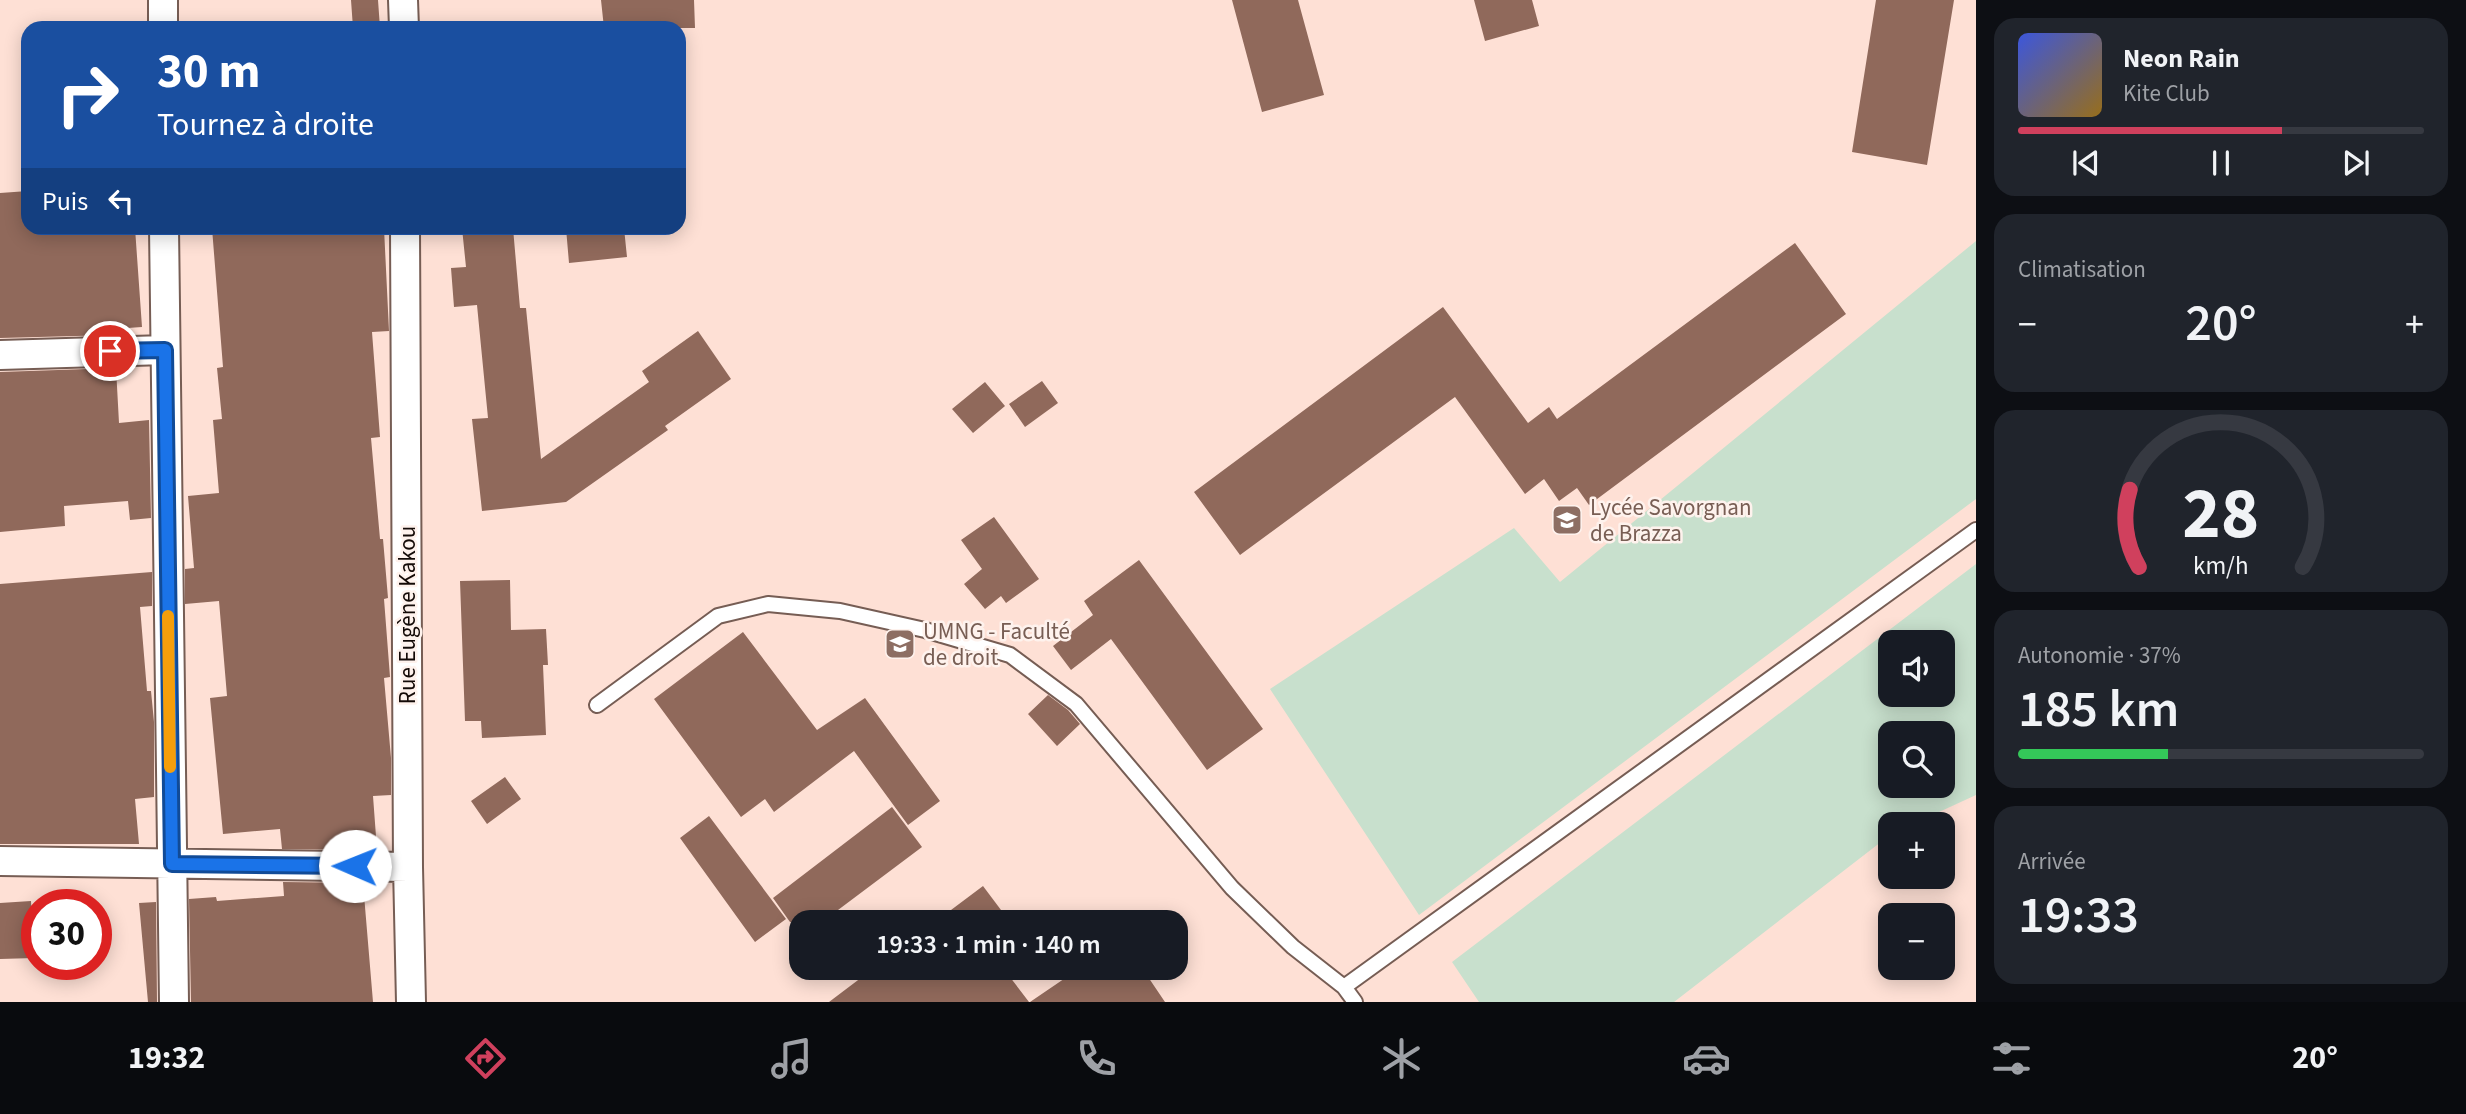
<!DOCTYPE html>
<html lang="fr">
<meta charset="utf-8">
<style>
body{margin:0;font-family:"Source Sans 3",sans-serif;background:#20242c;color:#f1f3f6;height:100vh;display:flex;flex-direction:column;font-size:26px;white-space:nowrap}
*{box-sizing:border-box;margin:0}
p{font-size:23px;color:#9ea1a6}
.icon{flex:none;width:38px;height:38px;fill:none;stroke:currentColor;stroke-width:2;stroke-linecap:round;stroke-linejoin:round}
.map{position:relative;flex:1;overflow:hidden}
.panel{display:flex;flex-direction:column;gap:18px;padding:18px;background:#0d0f14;width:490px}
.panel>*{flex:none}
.hud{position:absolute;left:21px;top:21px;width:665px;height:214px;border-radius:21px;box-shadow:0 4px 18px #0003;background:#1a4fa0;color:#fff;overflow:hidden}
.tools{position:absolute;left:1878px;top:630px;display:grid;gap:14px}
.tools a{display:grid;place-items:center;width:77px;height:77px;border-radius:14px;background:#171b24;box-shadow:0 4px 18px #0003;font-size:35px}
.speed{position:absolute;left:21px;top:889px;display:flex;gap:14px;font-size:35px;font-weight:700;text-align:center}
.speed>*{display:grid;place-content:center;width:91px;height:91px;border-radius:50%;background:#171b24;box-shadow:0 4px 18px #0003;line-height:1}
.speed .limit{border:10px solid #d22;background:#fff;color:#111}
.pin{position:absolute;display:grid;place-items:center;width:60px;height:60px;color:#fff;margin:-30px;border:4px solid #fff;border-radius:50%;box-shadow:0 2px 7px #0007}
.me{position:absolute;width:77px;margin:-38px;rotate:271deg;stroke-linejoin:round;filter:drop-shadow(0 0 5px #0008)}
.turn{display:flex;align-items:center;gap:24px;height:147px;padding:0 21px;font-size:32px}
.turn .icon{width:91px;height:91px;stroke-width:2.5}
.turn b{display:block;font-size:49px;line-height:60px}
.then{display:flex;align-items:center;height:66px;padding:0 21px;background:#0003;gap:14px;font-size:26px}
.big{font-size:52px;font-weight:600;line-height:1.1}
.panel .widget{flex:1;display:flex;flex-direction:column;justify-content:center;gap:10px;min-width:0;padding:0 24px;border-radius:21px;background:#20242c}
.panel .dial{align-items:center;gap:0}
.dial svg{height:182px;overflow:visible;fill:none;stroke:#363941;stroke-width:7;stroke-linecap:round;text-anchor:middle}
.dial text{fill:#f1f3f6;stroke:none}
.song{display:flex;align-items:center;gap:21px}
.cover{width:84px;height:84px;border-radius:10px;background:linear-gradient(135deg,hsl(230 70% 55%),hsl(40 70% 35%))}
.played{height:7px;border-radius:4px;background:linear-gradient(90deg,#d0405d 65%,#363941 65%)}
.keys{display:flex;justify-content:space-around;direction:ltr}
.heat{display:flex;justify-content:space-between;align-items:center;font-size:38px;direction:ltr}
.charge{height:10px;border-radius:5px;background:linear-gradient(90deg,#34c759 37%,#363941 0)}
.trip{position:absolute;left:789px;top:910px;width:399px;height:70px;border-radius:21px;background:#171b24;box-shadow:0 4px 18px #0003;font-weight:600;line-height:70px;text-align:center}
.tabs{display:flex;height:112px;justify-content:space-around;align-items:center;background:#090b0e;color:#9ea1a6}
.tabs .icon{width:49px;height:49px}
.tabs .on{color:#d0405d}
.tabs b{font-size:32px;color:#f1f3f6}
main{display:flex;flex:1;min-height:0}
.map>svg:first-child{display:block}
.green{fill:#c8e0cd;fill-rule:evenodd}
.building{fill:#90695b}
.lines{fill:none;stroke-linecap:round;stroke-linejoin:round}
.service-casing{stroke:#765d54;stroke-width:18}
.minor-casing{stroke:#765d54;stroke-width:32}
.service{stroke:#fff;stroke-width:14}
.minor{stroke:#fff;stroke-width:28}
.route-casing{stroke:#114b97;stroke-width:18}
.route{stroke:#1a73e8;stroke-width:12}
.slow{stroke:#f59e0b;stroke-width:12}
.labels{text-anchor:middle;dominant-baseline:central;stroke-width:5;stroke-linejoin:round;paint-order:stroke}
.education-label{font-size:23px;fill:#785e54;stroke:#fef2ed;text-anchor:start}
.street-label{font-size:23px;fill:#130a07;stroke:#fef2ed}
</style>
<main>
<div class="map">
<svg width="1976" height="1002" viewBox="0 0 1976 1002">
<rect width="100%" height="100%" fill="#fee0d5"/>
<path class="green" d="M 1976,241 L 1976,499 L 1419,915 L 1270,689 L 1514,528 L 1560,582 Z
M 1976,564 L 1976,795 L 1913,824 L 1890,824 L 1890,835 L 1674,1002 L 1479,1002 L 1452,962 ZM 1890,642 L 1942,642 L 1942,695 L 1890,695 ZM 1890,733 L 1942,733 L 1942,786 L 1890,786 Z"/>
<path class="building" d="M 351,0 L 378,0 L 380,28 L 353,28 Z
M 601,0 L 694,0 L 695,28 L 604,28 Z
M 1232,0 L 1298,0 L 1324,95 L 1262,112 Z
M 1474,0 L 1532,0 L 1539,26 L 1485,41 Z
M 1876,0 L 1954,0 L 1927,165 L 1852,152 Z
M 28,191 L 28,228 L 135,228 L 142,327 L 113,329 L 114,335 L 0,338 L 0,193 Z
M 212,228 L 384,228 L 389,331 L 372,332 L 380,437 L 371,438 L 380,539 L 383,539 L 388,598 L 384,599 L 390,677 L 384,678 L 391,758 L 391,795 L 373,796 L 377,850 L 282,849 L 280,829 L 223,834 L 210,698 L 227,696 L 219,601 L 185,604 L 185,569 L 194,568 L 188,496 L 219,493 L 213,420 L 222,419 L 217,368 L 223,367 Z
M 462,228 L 513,228 L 520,308 L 526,308 L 541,459 L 649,382 L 642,371 L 698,331 L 731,379 L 665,426 L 668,430 L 566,502 L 482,511 L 472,419 L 488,418 L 477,305 L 454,307 L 451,268 L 466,267 Z
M 566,228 L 624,228 L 627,257 L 569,263 Z
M 1795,243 L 1846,314 L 1589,505 L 1577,488 L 1559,501 L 1544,479 L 1525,494 L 1455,397 L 1240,555 L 1194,492 L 1443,307 L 1528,423 L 1549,407 L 1557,419 Z
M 116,368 L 119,423 L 149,420 L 151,518 L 130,520 L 128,501 L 64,506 L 65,526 L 0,532 L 0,372 Z
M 1042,381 L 1058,403 L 1025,427 L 1009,404 Z
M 985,382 L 1005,406 L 973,433 L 952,409 Z
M 994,517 L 1039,579 L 1006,603 L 1001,596 L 985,609 L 964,584 L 982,569 L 961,540 Z
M 1139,560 L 1263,729 L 1207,770 L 1111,639 L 1071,670 L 1053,646 L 1093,615 L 1084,601 Z
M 152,572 L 152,606 L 140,607 L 147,691 L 151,691 L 154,722 L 154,797 L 135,799 L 139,844 L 0,844 L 0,584 Z
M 510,580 L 511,630 L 546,629 L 548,665 L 543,665 L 546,735 L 482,738 L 481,721 L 465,721 L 460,581 Z
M 743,632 L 817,730 L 865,698 L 940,801 L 908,825 L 854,751 L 774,812 L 765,799 L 741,817 L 654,699 Z
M 1048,695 L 1068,710 L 1080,724 L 1057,746 L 1028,714 Z
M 505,777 L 521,799 L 487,824 L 471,801 Z
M 892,807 L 922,847 L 822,922 L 790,922 L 773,898 Z
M 709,816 L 786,919 L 755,942 L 680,838 Z
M 283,882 L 363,883 L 373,1002 L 191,1002 L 189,899 L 216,897 L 217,901 L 284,896 Z
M 983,886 L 1010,922 L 935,922 Z
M 31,901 L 34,958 L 0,959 L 0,903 Z
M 156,902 L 157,1002 L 148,1002 L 139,903 Z
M 874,968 L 1003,968 L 1029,1002 L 829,1002 Z
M 1080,968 L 1142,968 L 1165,1002 L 1030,1002 Z"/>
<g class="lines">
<g class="service-casing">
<path id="service" d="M 597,705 L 718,616 L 768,604 L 840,611 L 925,630 L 1010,655 L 1076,704 L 1232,888 L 1293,947 L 1344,987 L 1355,1002
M 1344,987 L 1976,530"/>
</g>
<g class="minor-casing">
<path id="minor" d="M 163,0 L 163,28
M 403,0 L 404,28
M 164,228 L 174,1002
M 405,228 L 408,867 L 411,1002
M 0,355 L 165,350
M 0,861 L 408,867"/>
</g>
<use href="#service" class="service"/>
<use href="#minor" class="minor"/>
</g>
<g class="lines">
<g class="route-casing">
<path id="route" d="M 110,351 L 165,350 L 172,864 L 355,866"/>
</g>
<use href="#route" class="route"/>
<path class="slow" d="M 168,616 L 170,767"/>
</g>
<defs>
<g id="school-square" transform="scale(1.575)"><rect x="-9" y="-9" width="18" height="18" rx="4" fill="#8d6e63" stroke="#fef2ed"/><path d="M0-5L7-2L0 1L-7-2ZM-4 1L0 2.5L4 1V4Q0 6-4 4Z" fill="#fff"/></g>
<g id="university-square" transform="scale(1.575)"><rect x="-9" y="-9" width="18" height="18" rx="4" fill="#8d6e63" stroke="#fef2ed"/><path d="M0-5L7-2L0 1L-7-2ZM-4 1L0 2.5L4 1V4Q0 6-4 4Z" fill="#fff"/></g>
</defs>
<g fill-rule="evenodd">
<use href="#school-square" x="1567" y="520"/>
<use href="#university-square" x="900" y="644"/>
</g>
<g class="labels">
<g class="education-label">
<text x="1590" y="507">Lycée Savorgnan<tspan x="1590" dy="26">de Brazza</tspan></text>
<text x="923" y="631">UMNG - Faculté<tspan x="923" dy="26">de droit</tspan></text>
</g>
<g class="street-label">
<text transform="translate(407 615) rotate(-90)">Rue Eugène Kakou</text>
</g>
</g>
</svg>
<div class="tools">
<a><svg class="icon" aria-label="sound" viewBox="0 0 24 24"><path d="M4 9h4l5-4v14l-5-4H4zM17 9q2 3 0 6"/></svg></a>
<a><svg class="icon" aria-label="search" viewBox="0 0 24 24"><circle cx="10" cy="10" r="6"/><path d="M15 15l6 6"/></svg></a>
<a>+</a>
<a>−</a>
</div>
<div class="speed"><div class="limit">30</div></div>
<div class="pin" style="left:110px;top:351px;background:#d93025"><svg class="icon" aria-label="arrive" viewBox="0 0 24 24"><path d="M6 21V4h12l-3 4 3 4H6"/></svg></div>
<svg class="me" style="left:355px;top:866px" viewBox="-20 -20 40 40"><circle r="19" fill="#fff"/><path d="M0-13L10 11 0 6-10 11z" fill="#1a73e8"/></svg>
<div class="trip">19:33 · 1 min · 140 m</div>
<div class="hud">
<div class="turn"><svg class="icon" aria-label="right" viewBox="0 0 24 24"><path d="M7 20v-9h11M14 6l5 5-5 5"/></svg><div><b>30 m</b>Tournez à droite</div></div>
<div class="then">Puis<svg class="icon" aria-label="left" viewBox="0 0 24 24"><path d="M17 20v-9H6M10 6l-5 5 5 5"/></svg></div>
</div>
</div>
<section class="panel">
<div class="widget">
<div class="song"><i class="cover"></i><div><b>Neon Rain</b><p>Kite Club</p></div></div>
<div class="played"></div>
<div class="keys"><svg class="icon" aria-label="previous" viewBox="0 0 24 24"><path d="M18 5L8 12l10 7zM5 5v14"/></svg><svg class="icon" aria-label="pause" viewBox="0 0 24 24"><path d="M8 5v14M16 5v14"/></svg><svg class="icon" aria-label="next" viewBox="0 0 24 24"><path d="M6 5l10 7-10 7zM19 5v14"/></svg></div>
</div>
<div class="widget"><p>Climatisation</p>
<div class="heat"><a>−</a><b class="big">20°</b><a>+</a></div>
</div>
<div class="widget dial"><svg viewBox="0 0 100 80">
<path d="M14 69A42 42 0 1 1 86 69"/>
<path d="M14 69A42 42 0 0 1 10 35" stroke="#d0405d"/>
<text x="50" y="56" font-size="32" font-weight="700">28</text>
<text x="50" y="72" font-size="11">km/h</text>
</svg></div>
<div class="widget"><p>Autonomie · 37%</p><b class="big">185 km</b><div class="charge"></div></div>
<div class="widget"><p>Arrivée</p><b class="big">19:33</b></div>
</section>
</main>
<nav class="tabs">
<b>19:32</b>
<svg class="icon on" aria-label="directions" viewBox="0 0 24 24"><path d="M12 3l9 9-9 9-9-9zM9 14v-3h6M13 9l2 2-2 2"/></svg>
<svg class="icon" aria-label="music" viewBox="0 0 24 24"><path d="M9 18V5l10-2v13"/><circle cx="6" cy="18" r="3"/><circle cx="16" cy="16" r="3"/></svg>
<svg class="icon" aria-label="phone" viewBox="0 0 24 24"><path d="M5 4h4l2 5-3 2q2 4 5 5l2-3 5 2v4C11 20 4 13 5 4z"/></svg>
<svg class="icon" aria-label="climate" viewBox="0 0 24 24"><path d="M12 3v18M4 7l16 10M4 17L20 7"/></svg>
<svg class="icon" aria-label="car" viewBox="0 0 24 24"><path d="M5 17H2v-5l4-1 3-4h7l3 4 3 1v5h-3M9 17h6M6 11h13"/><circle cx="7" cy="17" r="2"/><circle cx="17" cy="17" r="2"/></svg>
<svg class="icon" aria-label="filters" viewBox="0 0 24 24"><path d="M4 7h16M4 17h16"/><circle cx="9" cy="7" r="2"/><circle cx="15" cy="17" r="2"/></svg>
<b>20°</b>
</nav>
